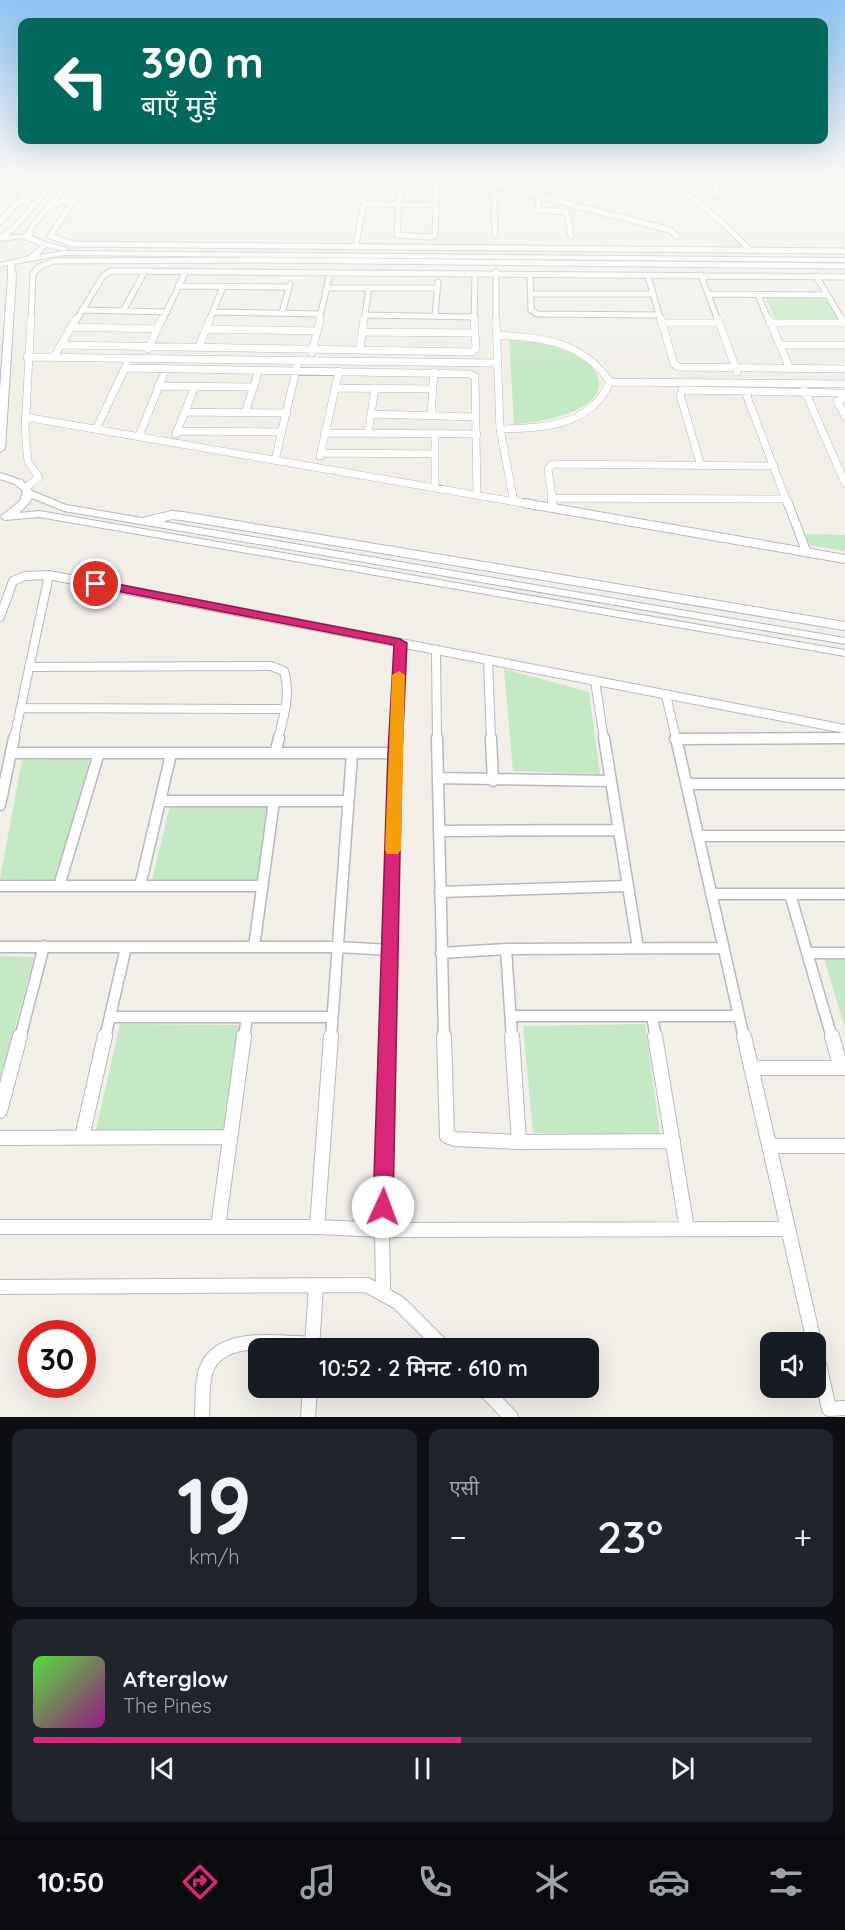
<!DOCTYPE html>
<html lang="hi">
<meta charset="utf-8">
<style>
body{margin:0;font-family:Quicksand,"Noto Sans Devanagari",sans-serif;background:#20242c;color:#f1f3f6;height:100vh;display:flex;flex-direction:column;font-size:22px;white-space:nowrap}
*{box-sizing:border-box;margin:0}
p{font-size:20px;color:#9ea1a6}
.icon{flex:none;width:33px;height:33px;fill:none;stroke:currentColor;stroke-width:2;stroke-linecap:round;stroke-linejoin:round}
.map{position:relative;height:1417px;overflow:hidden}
.details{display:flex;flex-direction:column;gap:12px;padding:12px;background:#0d0f14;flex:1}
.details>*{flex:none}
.hud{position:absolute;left:18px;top:18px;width:810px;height:126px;border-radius:12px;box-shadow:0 6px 24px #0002;background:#00695c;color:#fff;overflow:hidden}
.fabs{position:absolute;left:760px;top:1332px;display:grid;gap:12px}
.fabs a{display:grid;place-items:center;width:66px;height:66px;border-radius:12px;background:#171b24;box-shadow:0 6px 24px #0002;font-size:30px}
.speed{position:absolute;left:18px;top:1320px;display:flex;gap:12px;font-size:30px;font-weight:700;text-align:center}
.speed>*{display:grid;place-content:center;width:78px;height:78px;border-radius:50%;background:#171b24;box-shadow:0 6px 24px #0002;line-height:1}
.speed .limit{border:9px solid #d22;background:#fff;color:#111}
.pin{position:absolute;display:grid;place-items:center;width:51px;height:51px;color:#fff;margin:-26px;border:3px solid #fff;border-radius:50%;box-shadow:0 2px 6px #0007}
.me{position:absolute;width:66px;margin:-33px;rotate:2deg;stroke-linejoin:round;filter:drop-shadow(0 0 4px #0008)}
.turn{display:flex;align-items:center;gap:21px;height:126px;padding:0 24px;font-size:27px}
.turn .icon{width:78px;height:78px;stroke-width:2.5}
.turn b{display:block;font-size:42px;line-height:51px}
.big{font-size:45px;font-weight:600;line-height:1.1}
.details .card{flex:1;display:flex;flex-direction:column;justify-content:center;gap:9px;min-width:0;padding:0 21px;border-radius:12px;background:#20242c}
.details .dial{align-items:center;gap:0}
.dial b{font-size:78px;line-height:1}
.song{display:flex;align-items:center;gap:18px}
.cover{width:72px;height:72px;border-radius:9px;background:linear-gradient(135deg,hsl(110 70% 55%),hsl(310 70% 35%))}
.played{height:6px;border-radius:3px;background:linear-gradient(90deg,#db2777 55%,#363941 55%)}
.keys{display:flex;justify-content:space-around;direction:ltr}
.heat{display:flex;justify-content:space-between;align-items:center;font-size:33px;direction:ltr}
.details .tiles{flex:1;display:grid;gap:12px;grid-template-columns:1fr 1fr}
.card:last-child{grid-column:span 2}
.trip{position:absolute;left:248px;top:1338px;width:351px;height:60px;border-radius:12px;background:#171b24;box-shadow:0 6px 24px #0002;font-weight:600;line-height:60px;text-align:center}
.tabs{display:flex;height:96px;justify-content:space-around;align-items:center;background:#090b0e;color:#9ea1a6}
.tabs .icon{width:42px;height:42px}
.tabs .selected{color:#db2777}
.tabs b{font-size:27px;color:#f1f3f6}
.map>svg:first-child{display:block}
.green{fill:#c5e8c5}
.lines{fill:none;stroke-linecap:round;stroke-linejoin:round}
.minor-far4-casing{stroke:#b5b8bc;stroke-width:7}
.minor-far3-casing{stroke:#b5b8bc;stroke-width:8}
.minor-far2-casing{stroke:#b5b8bc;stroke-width:10}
.minor-far1-casing{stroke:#b5b8bc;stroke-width:13}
.minor-casing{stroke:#b5b8bc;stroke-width:16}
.tertiary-casing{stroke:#b5b8bc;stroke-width:2}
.minor-far4{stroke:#fff;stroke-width:5}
.minor-far3{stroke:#fff;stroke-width:7}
.minor-far2{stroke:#fff;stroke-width:8}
.minor-far1{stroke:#fff;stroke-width:10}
.minor{stroke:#fff;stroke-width:14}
.tertiary{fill:#fff;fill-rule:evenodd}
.route{fill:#db2777;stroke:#8e194d;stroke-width:1.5}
.slow{fill:#f59e0b}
</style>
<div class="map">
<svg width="845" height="1417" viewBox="0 0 845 1417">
<rect width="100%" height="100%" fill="#f1efe8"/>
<path class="green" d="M 765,296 L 825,296 L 840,322 L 776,322 Z
M 509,339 C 535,341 589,349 598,378 C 608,412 535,423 514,424 Z
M 804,534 L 845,535 L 845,551 L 808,545 Z
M 504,669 L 589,692 L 600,774 L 513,771 Z
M 90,758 L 56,880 L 0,879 L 22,760 Z
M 170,806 L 267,806 L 257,882 L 152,880 Z
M 0,956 L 34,957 L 0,1084 Z
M 824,958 L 845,958 L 845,1029 Z
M 120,1024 L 239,1025 L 224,1132 L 96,1130 Z
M 645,1024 L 660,1134 L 533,1133 L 523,1026 Z"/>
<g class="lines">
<g class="minor-far4-casing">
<path id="minor-far4" d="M 401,176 L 397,235 L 432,237 L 435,235 L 437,176
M 461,176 L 670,230 L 677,236
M 664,176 L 723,223 L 751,251
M 669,179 L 698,176
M 711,183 L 845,186
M 538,195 L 539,210 L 567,212 L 571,236
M 74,200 L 50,236 L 73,244 L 845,251
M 697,200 L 718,194 L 709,176
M 366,204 L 436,205
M 34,206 L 19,198 L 37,176
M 49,206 L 78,198 L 95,176
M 0,222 L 20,199
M 495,235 L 494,190 L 503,176
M 356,246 C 359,222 366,200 368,176
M 496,272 L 496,321
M 530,275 L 531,310 L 537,314 L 659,315
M 701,275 L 718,321
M 648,276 L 661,321
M 816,276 L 843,321
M 178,286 L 289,287
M 327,288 L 438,288
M 531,294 L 653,294
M 708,294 L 827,295
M 758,295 L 769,321
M 82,310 L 167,312
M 123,311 L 145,271
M 213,312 L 321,314
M 282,313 L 290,284
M 365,315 L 475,317
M 435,315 L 438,282
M 31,321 L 33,274 L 39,267 L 54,261 L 266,260 L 845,266
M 76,321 L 103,276 L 111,271 L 845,277
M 162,321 L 186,271
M 209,321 L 223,287
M 319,321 L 330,273
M 364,321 L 369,288
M 474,321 L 475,275"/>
</g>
<g class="minor-far3-casing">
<path id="minor-far3" d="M 496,319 L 500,429 L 514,502
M 661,319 L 674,364 L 678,367 L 845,369
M 718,319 L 737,372
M 769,319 L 790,369
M 842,319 L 844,323
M 661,323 L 719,323
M 770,323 L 845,323
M 72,327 L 158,329
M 206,329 L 317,331
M 363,332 L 474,333
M 497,335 C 543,338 582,341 610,382 C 590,427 543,428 500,429
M 61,345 L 472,352 L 476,348 L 474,319
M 780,345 L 845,345
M 199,347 L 210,319
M 148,349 L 162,319
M 360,349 L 364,319
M 312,353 L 320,319
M 27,357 L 496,363
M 53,358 L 76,319
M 125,368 L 470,374 L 475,377 L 477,495
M 610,382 L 845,384
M 158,386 L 254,387
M 335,388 L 433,389
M 804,389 L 845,483
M 745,391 L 788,505
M 845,398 L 837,401 L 845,416
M 185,412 L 287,413
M 245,413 L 259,370
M 371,414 L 476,417
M 431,415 L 434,372
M 25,417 L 533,505
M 96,429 L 127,364
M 177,431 L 282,432
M 325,433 L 477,434
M 368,433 L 375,388
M 176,434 L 195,386
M 435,434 L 435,487
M 139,436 L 166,369
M 321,453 L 435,454
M 320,456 L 339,371
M 275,460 L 297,366
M 701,466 L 680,395 L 682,390 L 845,393
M 27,487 L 39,477 L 28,462 L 25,430 L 31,319
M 551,498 L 786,499
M 553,505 L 548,469 L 553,464 L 774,466"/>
</g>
<g class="minor-far2-casing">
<path id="minor-far2" d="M 524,503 L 845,559
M 552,503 L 553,508
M 788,503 L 806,551
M 147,521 L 172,515 L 182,516 L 845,626
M 0,617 L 13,581 L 25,576 L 49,575 L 845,729
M 436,650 L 437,739
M 488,660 L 491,739
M 29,667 L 271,666 L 284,671 C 291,693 284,717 278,739
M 595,681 L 604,739
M 666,695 L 676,739
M 21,708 L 285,709
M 14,739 L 49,575
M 396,739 L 400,643
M 675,739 L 845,738"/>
</g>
<g class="minor-far1-casing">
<path id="minor-far1" d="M 437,738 L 444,1038
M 491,738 L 493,781
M 604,738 L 638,948
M 676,738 L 744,1038
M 675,739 L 845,738
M 11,753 L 395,753
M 275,753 L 279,738
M 439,778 L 611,781
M 686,784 L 845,784
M 160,801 L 348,801
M 0,805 L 14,738
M 440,831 L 619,830
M 698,836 L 845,836
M 0,886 L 262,886
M 59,886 L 99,753
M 140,886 L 171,754
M 440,892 L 628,886
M 711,894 L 845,894
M 790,894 L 832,1038
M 0,947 L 338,947 L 391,950
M 254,947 L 274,801
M 506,949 L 512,1038
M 441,953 L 506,949 L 723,948
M 807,953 L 845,953
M 511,1016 L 739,1016
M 652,1016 L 656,1038
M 110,1017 L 332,1017
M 20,1038 L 44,946
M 105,1038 L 126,947
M 244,1038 L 247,1017
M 331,1038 L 352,754
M 387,1038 L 396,738"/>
</g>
<g class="minor-casing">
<path id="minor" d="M 444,1036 L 447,1136 L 455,1139 L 519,1142 L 673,1141
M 512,1036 L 519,1142
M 655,1036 L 687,1229
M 744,1036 L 814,1342
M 832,1036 L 841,1068
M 751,1068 L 845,1068
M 0,1111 L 20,1036
M 82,1137 L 105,1036
M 0,1138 L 230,1137
M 769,1146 L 845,1146
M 0,1227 L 317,1227 L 382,1230 L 788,1229
M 218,1227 L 244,1036
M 317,1227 L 331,1036
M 0,1287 L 367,1285 L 399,1303 L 444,1348
M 383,1290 L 382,1230 L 387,1036
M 312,1348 L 316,1286
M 816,1351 L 829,1409 L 845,1408
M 483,1388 L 511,1417
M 202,1417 C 203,1402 201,1385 206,1370 C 220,1332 280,1343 312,1344
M 308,1417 L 310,1388"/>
</g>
<g class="tertiary-casing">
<path id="tertiary" d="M 56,176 L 62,176 L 17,228 L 9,235 L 25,235 L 28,228 L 71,176 L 77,176 L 33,229 L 32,236 L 45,242 L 67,248 L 68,249 L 65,251 L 845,258 L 845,262 L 64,255 L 14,264 L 16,276 L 5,449 L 0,452 L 0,389 L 8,276 L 8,265 L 0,267 L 0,263 L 29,256 L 40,247 L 40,245 L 22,238 L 0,241 L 0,235 L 13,226 ZM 46,247 L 65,251 L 39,255 Z
M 0,473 L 22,480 L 32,491 L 66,505 L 845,638 L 845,644 L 64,511 L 32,498 L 28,504 L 19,513 L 39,511 L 845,650 L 845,656 L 39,517 L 5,520 L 0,517 L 20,501 L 23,491 L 15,484 L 0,479 Z"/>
</g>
<use href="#minor-far4" class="minor-far4"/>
<use href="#minor-far3" class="minor-far3"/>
<use href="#minor-far2" class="minor-far2"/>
<use href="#minor-far1" class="minor-far1"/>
<use href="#minor" class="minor"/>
<use href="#tertiary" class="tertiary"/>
</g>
<linearGradient id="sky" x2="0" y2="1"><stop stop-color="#8fc3f1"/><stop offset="0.47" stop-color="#f9f8f5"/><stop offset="1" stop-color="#f9f8f5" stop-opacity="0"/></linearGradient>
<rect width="845" height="374" fill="url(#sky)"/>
<path class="route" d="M 96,580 L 400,639 L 407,643 L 402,753 L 393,1207 L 390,1213 L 383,1216 L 376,1213 L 373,1207 L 388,753 L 394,645 L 91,586 L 90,584 Z"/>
<path class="slow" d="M 399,671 L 405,675 L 401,850 L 398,854 L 387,854 L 385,850 L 392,675 Z"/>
</svg>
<div class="fabs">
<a><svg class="icon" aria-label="sound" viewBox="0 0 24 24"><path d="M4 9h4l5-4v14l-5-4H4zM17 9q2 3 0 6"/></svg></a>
</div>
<div class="speed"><div class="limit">30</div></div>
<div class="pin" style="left:96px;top:584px;background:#d93025"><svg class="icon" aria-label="arrive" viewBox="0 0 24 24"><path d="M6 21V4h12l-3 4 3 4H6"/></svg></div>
<svg class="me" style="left:383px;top:1207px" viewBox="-20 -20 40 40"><circle r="19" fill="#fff"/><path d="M0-13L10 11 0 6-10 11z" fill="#db2777"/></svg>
<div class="trip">10:52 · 2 मिनट · 610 m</div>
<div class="hud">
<div class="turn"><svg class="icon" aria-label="left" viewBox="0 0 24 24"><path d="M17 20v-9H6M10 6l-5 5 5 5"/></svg><div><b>390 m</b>बाएँ मुड़ें</div></div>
</div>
</div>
<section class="details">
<div class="tiles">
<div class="card dial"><b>19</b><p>km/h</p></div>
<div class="card"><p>एसी</p>
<div class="heat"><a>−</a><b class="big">23°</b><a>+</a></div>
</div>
<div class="card">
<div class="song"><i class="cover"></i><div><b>Afterglow</b><p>The Pines</p></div></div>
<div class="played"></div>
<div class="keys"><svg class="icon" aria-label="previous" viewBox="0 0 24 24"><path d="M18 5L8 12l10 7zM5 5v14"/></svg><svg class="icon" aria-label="pause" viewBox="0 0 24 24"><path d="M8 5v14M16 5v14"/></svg><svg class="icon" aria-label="next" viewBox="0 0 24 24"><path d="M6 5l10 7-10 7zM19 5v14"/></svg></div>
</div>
</div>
</section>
<nav class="tabs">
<b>10:50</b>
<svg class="icon selected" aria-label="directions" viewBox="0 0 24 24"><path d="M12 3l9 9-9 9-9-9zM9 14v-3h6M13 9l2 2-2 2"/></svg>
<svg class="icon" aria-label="music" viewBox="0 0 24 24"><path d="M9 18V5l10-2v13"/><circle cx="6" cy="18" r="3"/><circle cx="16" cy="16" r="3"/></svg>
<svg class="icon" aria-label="phone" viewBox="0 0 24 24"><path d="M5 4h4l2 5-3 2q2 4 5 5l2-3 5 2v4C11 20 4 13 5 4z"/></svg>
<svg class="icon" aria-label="climate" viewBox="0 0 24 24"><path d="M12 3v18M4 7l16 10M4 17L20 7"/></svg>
<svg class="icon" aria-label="car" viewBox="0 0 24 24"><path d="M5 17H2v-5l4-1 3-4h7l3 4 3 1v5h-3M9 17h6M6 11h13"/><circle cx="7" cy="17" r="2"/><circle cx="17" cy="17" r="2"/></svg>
<svg class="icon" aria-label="filters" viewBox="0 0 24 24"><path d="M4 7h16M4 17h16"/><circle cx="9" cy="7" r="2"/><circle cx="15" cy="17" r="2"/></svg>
</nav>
